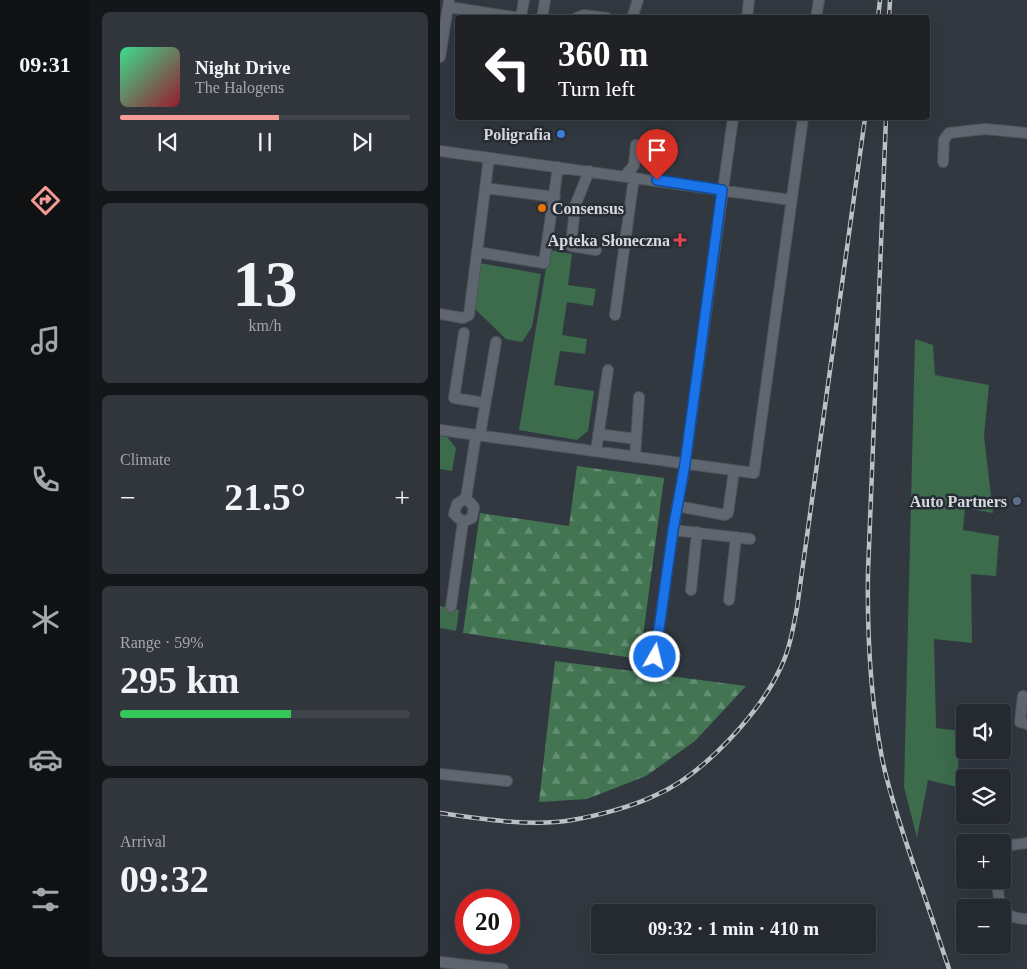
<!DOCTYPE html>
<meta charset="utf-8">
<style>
body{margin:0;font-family:"Times New Roman",serif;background:#31363c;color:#f1f3f6;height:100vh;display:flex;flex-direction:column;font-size:19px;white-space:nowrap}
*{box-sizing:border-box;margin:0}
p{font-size:16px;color:#a3a7ab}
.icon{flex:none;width:28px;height:28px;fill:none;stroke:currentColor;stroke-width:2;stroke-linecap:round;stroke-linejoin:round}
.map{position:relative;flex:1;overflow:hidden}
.details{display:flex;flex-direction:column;gap:12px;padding:12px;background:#14171a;width:350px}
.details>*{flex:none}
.hud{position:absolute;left:15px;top:15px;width:475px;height:105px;border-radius:5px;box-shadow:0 5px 20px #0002,0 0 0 1px #42464c;background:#202124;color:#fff;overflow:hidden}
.tools{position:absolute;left:516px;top:704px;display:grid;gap:10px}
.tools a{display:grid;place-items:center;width:55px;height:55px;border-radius:5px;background:#252a30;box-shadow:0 5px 20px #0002,0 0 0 1px #42464c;font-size:25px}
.speed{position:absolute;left:15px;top:889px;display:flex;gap:10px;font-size:25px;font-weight:700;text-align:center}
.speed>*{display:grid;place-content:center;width:65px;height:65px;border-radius:50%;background:#252a30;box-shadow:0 5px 20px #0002,0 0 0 1px #42464c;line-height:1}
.speed .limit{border:8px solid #d22;background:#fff;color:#111}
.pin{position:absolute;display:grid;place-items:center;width:42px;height:42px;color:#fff;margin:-51px -21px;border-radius:50% 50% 50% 0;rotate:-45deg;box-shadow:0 0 5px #0007}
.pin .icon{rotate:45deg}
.me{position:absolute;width:55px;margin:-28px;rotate:8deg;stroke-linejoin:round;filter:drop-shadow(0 0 4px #0008)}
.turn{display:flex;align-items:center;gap:18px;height:105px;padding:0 20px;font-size:22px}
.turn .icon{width:65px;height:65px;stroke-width:2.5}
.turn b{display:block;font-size:35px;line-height:42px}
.big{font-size:38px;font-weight:700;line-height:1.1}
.details .card{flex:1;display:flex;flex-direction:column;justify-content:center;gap:8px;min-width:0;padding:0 18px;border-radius:8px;background:#31363c}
.details .dial{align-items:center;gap:0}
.dial b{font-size:65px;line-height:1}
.song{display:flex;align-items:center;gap:15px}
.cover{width:60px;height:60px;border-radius:8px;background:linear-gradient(135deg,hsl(150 70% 55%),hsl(350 70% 35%))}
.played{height:5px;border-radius:2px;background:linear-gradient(90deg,#f59b97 55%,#42464c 55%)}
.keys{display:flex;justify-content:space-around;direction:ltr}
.heat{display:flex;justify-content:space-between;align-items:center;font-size:28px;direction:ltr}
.charge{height:8px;border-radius:4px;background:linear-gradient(90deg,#34c759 59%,#42464c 0)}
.trip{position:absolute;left:151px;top:904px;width:285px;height:50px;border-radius:5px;background:#252a30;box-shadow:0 5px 20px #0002,0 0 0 1px #42464c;font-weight:700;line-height:50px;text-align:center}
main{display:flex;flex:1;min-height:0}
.menu{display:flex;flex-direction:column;width:90px;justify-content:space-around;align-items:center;background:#0f1113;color:#a3a7ab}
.menu .icon{width:35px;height:35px}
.menu .on{color:#f59b97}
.menu b{font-size:22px;color:#f1f3f6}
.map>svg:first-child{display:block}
.grass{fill:#3c6c4c}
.forest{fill:url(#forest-firs)}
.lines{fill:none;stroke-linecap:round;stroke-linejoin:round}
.minor-casing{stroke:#4e545a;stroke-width:12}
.minor{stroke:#60666f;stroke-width:10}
.rail-casing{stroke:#bdc1c7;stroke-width:4.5}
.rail{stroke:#282d35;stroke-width:2.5;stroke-dasharray:8;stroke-linecap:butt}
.route-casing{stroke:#114b97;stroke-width:12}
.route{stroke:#1a73e8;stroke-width:9}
.shop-dot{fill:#3f7fe0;stroke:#282d35;stroke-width:2}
.food-dot{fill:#e8710a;stroke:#282d35;stroke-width:2}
.health-dot{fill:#e0444e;stroke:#282d35;stroke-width:2}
.service-dot{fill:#5c6f8a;stroke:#282d35;stroke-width:2}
.labels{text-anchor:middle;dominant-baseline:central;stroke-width:5;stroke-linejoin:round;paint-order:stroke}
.poi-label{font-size:16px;font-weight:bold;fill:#d7dbe0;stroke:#282d35;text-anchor:end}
</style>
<main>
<nav class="menu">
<b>09:31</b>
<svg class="icon on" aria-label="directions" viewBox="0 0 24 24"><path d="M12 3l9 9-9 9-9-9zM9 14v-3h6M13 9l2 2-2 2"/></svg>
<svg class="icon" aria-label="music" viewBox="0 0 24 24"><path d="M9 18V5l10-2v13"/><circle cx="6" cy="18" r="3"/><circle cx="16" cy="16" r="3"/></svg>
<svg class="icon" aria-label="phone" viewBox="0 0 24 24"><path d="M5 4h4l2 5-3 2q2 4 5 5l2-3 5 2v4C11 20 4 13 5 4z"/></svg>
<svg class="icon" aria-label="climate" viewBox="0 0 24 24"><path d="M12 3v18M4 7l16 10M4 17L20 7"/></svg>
<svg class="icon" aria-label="car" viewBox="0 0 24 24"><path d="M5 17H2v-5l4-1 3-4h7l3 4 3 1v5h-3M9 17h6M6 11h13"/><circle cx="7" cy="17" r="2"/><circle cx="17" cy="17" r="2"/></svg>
<svg class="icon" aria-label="filters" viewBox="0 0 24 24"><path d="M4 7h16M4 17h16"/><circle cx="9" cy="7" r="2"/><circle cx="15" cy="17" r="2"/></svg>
</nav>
<section class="details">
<div class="card">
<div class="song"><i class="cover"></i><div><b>Night Drive</b><p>The Halogens</p></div></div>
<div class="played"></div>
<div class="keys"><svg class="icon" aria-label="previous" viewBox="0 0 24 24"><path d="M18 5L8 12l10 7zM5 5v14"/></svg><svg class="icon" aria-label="pause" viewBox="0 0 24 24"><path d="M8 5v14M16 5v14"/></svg><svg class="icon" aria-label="next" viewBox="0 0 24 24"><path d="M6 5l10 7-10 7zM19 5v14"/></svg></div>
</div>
<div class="card dial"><b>13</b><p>km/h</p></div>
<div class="card"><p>Climate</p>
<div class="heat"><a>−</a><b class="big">21.5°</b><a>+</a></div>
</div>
<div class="card"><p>Range · 59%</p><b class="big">295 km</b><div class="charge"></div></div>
<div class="card"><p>Arrival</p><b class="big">09:32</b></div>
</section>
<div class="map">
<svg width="587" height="969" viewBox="0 0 587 969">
<defs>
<pattern id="forest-firs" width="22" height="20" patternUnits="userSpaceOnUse" patternTransform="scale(1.25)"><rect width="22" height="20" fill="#437553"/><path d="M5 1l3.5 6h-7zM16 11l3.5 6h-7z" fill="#668e74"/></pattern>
</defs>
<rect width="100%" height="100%" fill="#313840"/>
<path class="grass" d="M 109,250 L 132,254 L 128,285 L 156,289 L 153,306 L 127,302 L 122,335 L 147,339 L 145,354 L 120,351 L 114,385 L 154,391 L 148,431 L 137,440 L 79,430 Z
M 40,263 L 101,274 L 92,327 L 82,342 L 66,339 L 35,309 Z
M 475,339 L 493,345 L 495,375 L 549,385 L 544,436 L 553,513 L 525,508 L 523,530 L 559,536 L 556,576 L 531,574 L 532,643 L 494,639 L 496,728 L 520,731 L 517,787 L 488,780 L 477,838 L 464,787 Z
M 0,436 L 7,437 L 16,448 L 12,471 L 0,469 Z
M 0,606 L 19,610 L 16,631 L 0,628 Z"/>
<path class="forest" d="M 137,466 L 224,478 L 200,659 L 23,633 L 40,513 L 129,526 Z
M 115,661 L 306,686 L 255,741 L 206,776 L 147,799 L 99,802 Z"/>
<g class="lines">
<g class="minor-casing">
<path id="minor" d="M 8,7 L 81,18
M 81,17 L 84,0
M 102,18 L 105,0
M 136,18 L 144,15 L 167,18
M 192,18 L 198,0
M 307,18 L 309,0
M 376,18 L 379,0
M 0,57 L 9,1
M 0,151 L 351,200
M 503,162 L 504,140 L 509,133 L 545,129 L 587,133
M 149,171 L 135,206 L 131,246 L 156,250
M 185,176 L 194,165 L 196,145
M 45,188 L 115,197
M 37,252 L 104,263 L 118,167
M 0,314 L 23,318 L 29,315 L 49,158
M 175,315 L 194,177
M 24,333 L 14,398 L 45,403
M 0,430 L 314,473 L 363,118
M 158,434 L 196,439
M 40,435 L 56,342
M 156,451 L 168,370
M 195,457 L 199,397
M 237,506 L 285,515 L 288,513 L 294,471
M 23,522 L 32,518 L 34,507 L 26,498
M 233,530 L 310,539
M 251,590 L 257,532
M 289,600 L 296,537
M 11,607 L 23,522 L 14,514 L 17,504 L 26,498 L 36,435
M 215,657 L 233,530 L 245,464 L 293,118
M 583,696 L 580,722 L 587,724
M 0,774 L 67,781
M 562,851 L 564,846 L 587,843
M 557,880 L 560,908
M 562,911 C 570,917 577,919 587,919
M 0,962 L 63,969"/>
</g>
<use href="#minor" class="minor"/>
<g class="rail-casing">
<path id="rail" d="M 438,18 L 440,0
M 449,18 L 450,0
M 446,118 L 428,572 C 427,635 430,696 442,758 C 449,793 461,827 472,860 C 485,897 497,933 509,969
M 0,813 C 40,819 93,827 132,820 C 157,816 194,806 216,795 C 263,775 320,713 341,667 C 350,648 353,628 357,608 L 425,118"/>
</g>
<use href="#rail" class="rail"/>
</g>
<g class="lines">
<g class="route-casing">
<path id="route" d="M 215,657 L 233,530 L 245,464 L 282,190 L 217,180"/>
</g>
<use href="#route" class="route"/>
</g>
<circle class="shop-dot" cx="121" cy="134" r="5"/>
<circle class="food-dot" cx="102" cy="208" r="5"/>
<path class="health-dot" d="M237.5 232.5h5v5h5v5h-5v5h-5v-5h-5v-5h5z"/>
<circle class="service-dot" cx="577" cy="501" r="5"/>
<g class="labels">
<g class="poi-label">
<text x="111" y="134">Poligrafia</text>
<text x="112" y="208" text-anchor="start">Consensus</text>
<text x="230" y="240">Apteka Słoneczna</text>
<text x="567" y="501">Auto Partners</text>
</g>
</g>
</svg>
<div class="tools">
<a><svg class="icon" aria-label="sound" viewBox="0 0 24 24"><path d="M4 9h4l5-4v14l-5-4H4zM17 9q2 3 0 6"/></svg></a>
<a><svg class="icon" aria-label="layers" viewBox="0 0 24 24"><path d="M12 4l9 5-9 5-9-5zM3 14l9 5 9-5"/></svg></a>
<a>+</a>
<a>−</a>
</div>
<div class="speed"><div class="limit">20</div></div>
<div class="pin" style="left:217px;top:180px;background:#d93025"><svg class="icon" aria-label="arrive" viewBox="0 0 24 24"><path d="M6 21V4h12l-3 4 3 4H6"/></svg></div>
<svg class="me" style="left:215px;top:657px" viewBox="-20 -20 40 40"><circle r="17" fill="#1a73e8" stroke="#fff" stroke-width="3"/><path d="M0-11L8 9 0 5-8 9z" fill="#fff"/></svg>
<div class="trip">09:32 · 1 min · 410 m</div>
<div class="hud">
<div class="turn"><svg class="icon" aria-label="left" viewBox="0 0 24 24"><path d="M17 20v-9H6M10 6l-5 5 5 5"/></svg><div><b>360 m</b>Turn left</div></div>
</div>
</div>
</main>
